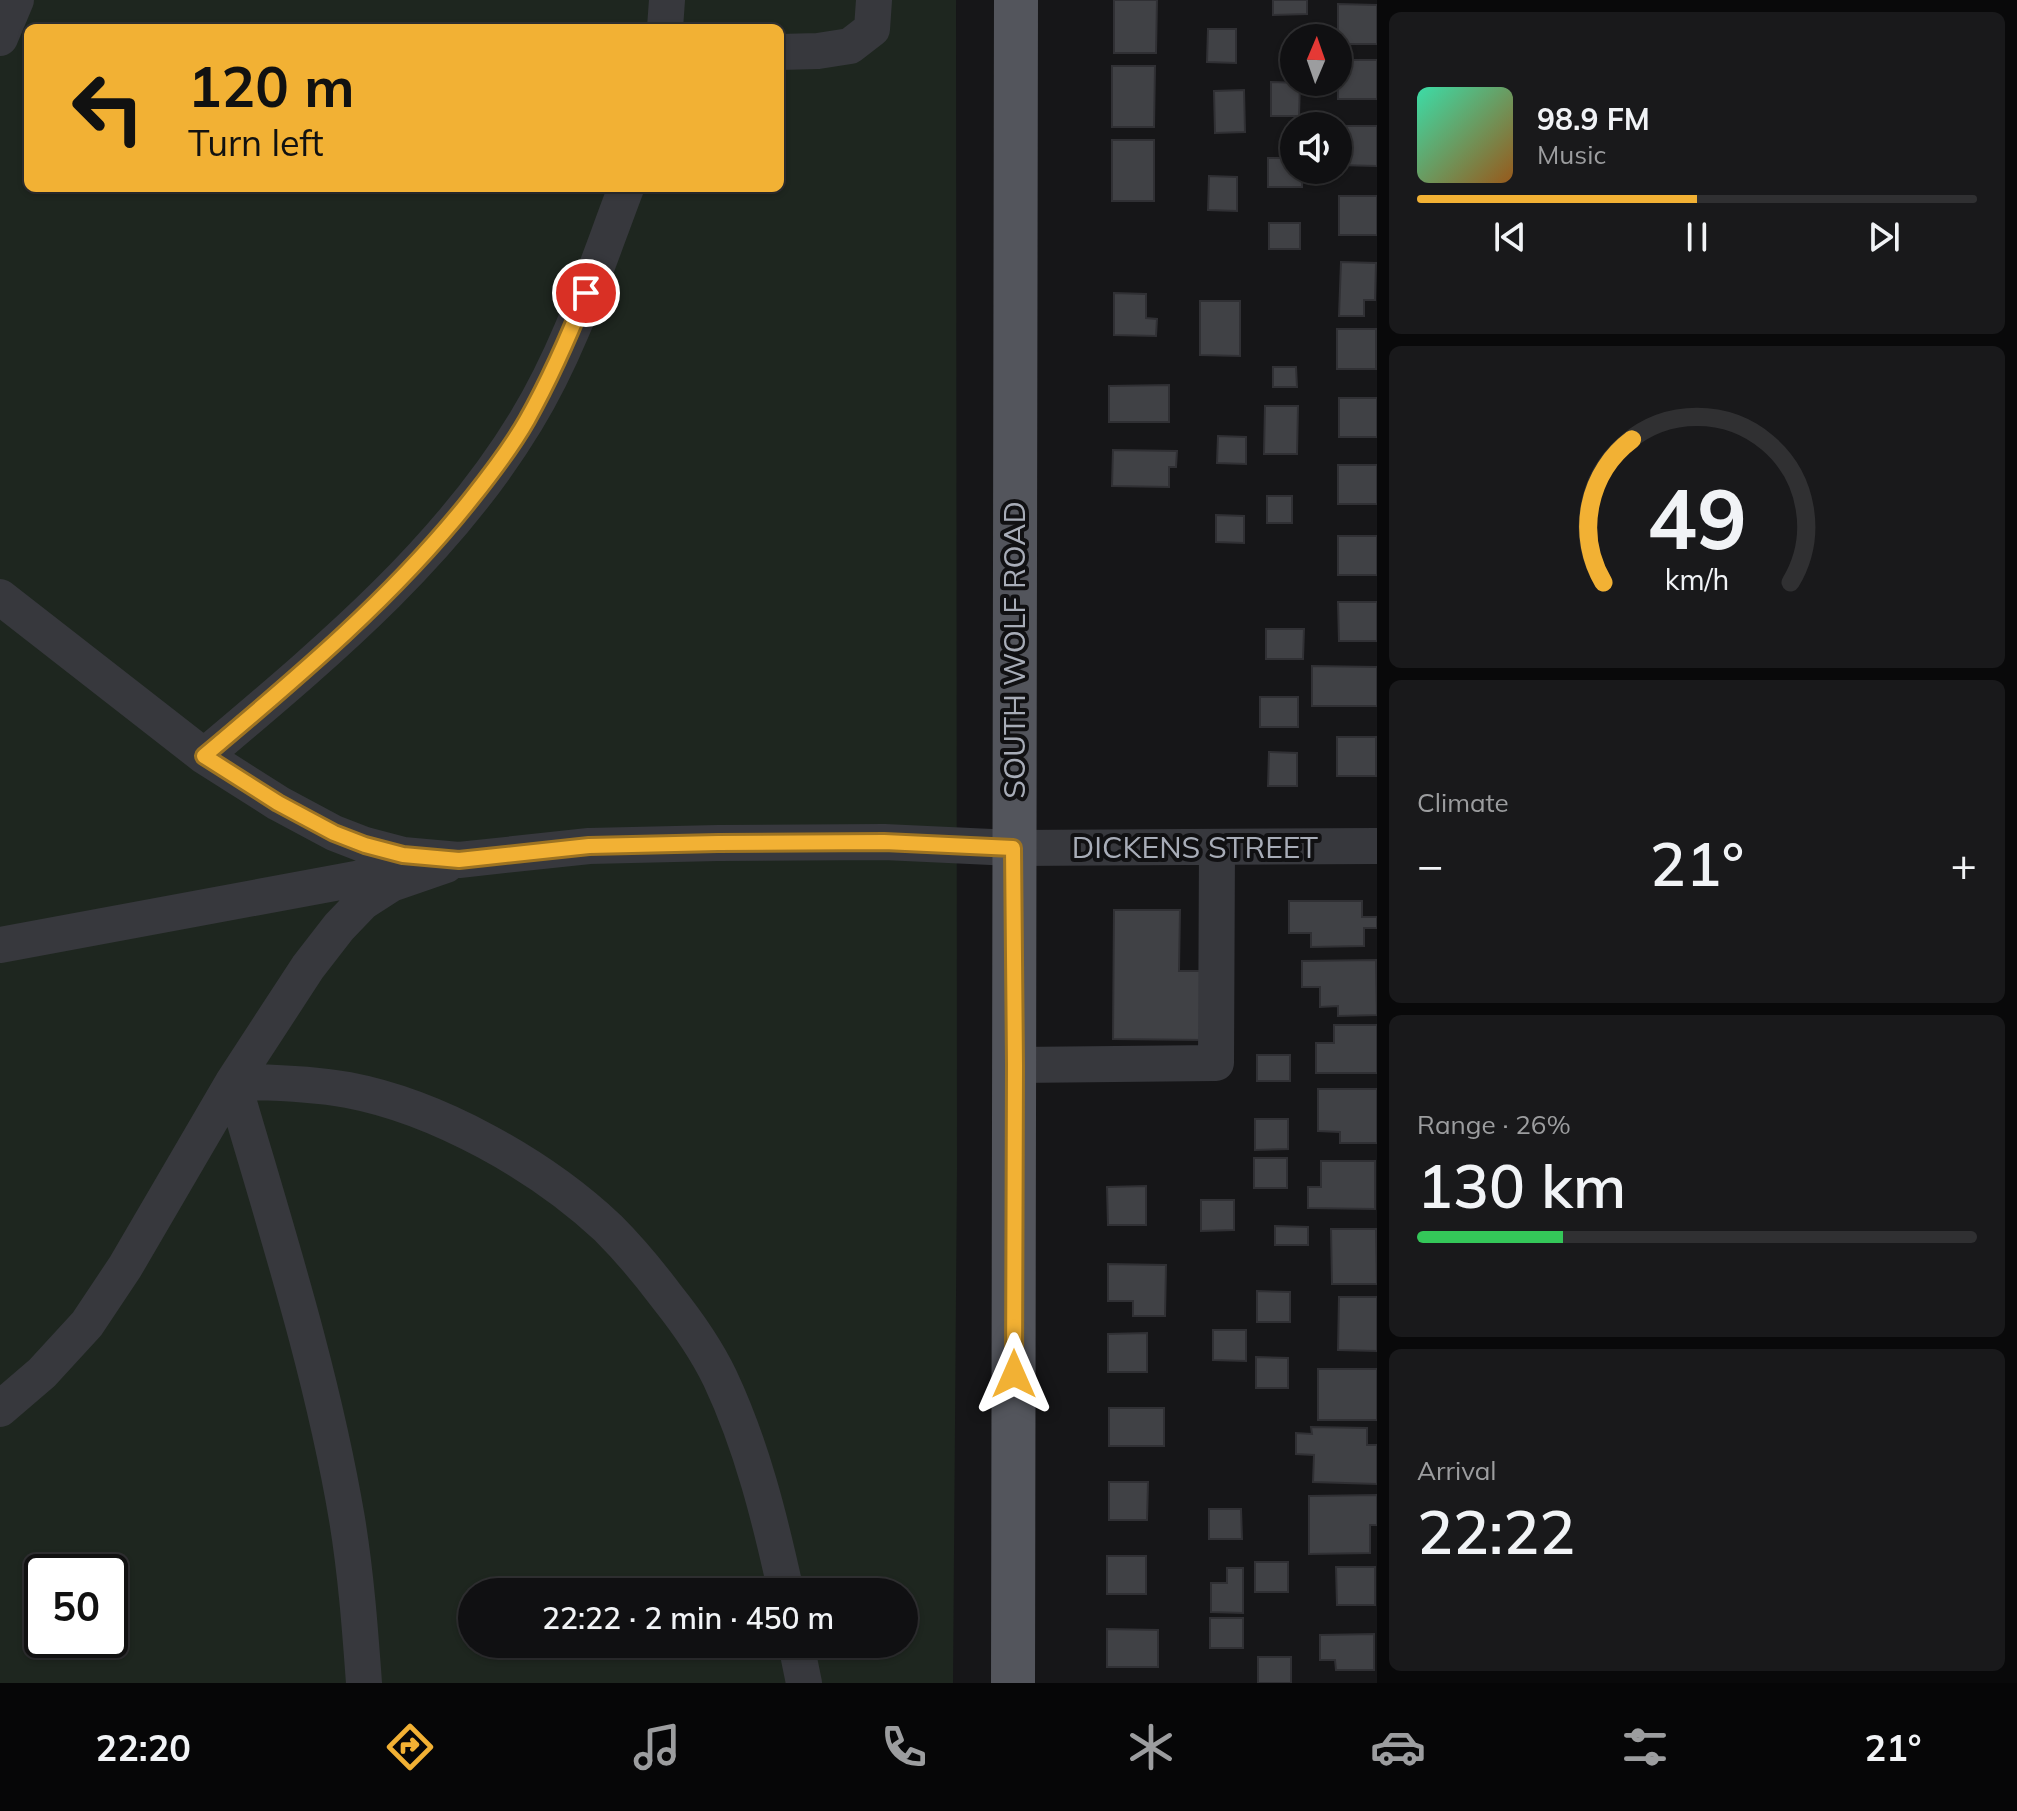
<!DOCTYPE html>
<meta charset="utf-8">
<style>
body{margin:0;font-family:Mulish,sans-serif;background:#19191b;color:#f1f3f6;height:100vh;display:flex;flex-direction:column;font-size:30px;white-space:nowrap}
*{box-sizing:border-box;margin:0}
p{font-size:26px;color:#9c9d9f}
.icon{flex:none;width:44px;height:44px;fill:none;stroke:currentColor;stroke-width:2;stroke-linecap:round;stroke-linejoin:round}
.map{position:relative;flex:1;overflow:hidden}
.panel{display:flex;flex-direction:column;gap:12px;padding:12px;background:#09090a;width:640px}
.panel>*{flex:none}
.hud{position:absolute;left:24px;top:24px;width:760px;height:168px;border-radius:12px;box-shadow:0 2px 6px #0004,0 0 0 2px #303032;background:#f2b134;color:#111;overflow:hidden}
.needle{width:52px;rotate:2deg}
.fabs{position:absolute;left:1280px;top:24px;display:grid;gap:16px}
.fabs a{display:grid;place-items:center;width:72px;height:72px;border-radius:50%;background:#101012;box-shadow:0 2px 6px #0004,0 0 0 2px #303032;font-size:40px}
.speed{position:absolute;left:24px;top:1554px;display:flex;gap:16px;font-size:40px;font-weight:700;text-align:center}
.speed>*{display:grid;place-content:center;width:104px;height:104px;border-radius:50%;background:#101012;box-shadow:0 2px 6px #0004,0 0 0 2px #303032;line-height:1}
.speed .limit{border:4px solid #111;border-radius:12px;background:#fff;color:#111}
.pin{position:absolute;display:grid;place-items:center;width:68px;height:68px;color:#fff;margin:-34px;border:4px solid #fff;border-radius:50%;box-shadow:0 2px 8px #0007}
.me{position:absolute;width:88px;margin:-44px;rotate:0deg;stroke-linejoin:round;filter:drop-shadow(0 0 6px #0008)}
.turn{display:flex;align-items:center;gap:28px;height:168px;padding:0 32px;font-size:36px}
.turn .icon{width:104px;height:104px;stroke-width:2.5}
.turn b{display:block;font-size:56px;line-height:68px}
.big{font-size:60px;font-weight:600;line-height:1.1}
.panel .tile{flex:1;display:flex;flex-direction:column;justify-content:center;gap:12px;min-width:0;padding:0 28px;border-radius:12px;background:#19191b}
.panel .dial{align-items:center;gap:0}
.dial svg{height:208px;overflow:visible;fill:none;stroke:#303032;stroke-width:7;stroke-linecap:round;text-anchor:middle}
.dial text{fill:#f1f3f6;stroke:none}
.song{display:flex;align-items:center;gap:24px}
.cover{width:96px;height:96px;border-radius:12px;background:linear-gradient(135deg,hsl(160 70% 55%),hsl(30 70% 35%))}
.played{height:8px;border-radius:4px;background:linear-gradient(90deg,#f2b134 50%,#303032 50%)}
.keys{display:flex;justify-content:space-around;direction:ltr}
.heat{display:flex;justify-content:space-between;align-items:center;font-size:44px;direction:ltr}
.charge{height:12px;border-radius:6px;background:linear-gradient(90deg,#34c759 26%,#303032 0)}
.trip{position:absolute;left:458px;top:1578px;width:460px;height:80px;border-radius:40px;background:#101012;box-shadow:0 2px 6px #0004,0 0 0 2px #303032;font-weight:600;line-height:80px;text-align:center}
.dock{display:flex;height:128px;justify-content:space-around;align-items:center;background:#060607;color:#9c9d9f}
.dock .icon{width:56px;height:56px}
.dock .selected{color:#f2b134}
.dock b{font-size:36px;color:#f1f3f6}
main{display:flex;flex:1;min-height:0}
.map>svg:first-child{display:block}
.green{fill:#1e261f;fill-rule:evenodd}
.building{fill:#404145;stroke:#303034;stroke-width:2}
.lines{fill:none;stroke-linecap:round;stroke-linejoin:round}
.minor{stroke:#37383d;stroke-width:36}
.major{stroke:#53555c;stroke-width:44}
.route-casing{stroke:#9d7322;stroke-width:20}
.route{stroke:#f2b134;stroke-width:14}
.labels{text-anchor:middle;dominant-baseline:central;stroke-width:8;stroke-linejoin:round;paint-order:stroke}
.street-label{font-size:30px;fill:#a8adb8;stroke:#111113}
</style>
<main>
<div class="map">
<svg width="1377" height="1683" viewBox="0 0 1377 1683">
<rect width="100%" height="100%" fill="#161618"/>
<path class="green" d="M 0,0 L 956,0 L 957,1168 L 953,1683 L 0,1683 ZM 28,28 L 780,28 L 780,188 L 28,188 ZM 42,1572 L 110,1572 L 110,1640 L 42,1640 ZM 472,1592 L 904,1592 L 904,1644 L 472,1644 Z"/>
<path class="building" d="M 1114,0 L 1157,0 L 1156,53 L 1114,53 Z
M 1273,0 L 1307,0 L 1307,14 L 1273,15 Z
M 1338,4 L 1377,5 L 1377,44 L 1338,44 Z
M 1208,29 L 1236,29 L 1236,63 L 1207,62 Z
M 1338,60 L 1377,60 L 1377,99 L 1338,99 Z
M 1112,66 L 1155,66 L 1154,127 L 1112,127 Z
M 1271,82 L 1300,83 L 1299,116 L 1271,116 Z
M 1244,90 L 1245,132 L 1215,133 L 1214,91 Z
M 1338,126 L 1377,126 L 1377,166 L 1338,165 Z
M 1112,140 L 1154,140 L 1154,201 L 1112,201 Z
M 1268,158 L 1294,158 L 1294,170 L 1302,170 L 1302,187 L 1268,187 Z
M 1209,176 L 1237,177 L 1237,211 L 1208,210 Z
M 1339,196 L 1377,196 L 1377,235 L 1339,235 Z
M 1269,223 L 1300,223 L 1300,249 L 1269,249 Z
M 1341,262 L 1376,263 L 1375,300 L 1364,300 L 1364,316 L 1339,316 Z
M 1114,293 L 1146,294 L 1146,318 L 1157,319 L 1156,336 L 1114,335 Z
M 1200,301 L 1240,301 L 1240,356 L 1200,355 Z
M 1337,329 L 1376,329 L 1376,369 L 1337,369 Z
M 1273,367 L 1296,367 L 1297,387 L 1273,387 Z
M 1169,385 L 1169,422 L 1109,422 L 1109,386 Z
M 1339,398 L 1377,398 L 1377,437 L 1339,437 Z
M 1265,406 L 1298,406 L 1297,454 L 1264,454 Z
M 1218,436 L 1246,437 L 1246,464 L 1217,463 Z
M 1113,450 L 1177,451 L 1176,467 L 1169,467 L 1169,487 L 1112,486 Z
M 1338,465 L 1377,465 L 1377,504 L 1338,504 Z
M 1267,496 L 1292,496 L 1292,523 L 1267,523 Z
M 1216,515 L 1244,516 L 1244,543 L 1216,542 Z
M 1338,536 L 1377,536 L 1377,575 L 1338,575 Z
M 1338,602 L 1377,602 L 1377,641 L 1339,641 Z
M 1266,629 L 1304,629 L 1303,659 L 1266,659 Z
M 1312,666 L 1377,667 L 1377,706 L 1312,706 Z
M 1260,697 L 1298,697 L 1298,727 L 1260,727 Z
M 1337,737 L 1376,737 L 1376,776 L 1337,776 Z
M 1269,752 L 1297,753 L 1297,786 L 1268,786 Z
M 1289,901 L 1362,901 L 1362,917 L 1377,917 L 1377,928 L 1364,928 L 1364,946 L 1311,947 L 1311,933 L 1289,933 Z
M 1114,910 L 1180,910 L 1179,971 L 1206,971 L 1205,1040 L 1113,1039 Z
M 1376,960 L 1377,1015 L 1338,1016 L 1338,1006 L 1320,1007 L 1320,987 L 1302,987 L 1302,961 Z
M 1334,1025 L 1377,1025 L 1377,1073 L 1316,1073 L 1316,1043 L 1334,1043 Z
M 1257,1055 L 1290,1055 L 1290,1081 L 1257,1081 Z
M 1318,1089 L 1377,1089 L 1377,1143 L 1340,1143 L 1340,1132 L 1318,1131 Z
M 1255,1119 L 1288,1119 L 1288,1149 L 1255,1150 Z
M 1254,1158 L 1287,1158 L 1287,1188 L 1254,1188 Z
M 1321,1161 L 1375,1161 L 1375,1209 L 1308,1208 L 1308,1187 L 1321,1187 Z
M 1146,1186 L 1146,1225 L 1108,1225 L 1107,1187 Z
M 1201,1200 L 1234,1200 L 1234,1230 L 1201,1231 Z
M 1275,1226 L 1308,1227 L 1308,1245 L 1275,1245 Z
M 1331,1229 L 1376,1229 L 1377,1284 L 1332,1284 Z
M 1108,1264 L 1166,1265 L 1165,1316 L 1133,1316 L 1133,1301 L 1108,1301 Z
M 1257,1291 L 1290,1292 L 1290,1322 L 1257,1322 Z
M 1339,1297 L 1377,1297 L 1377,1351 L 1338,1350 Z
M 1213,1330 L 1246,1330 L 1246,1361 L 1213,1360 Z
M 1147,1333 L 1147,1372 L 1108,1372 L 1108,1334 Z
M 1256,1357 L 1288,1358 L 1288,1388 L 1256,1388 Z
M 1318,1369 L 1377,1369 L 1377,1420 L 1318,1420 Z
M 1109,1408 L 1164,1408 L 1164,1446 L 1109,1446 Z
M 1311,1427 L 1367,1428 L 1367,1445 L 1377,1445 L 1377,1484 L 1313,1482 L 1314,1455 L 1296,1454 L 1296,1433 L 1312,1434 Z
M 1109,1482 L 1148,1482 L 1147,1520 L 1109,1520 Z
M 1377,1495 L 1377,1525 L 1370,1525 L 1370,1553 L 1309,1554 L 1309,1496 Z
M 1209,1509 L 1241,1509 L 1242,1539 L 1209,1539 Z
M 1107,1556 L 1146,1556 L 1146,1594 L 1107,1594 Z
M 1255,1562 L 1288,1562 L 1288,1592 L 1255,1592 Z
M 1336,1567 L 1375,1567 L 1375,1605 L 1337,1605 Z
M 1227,1568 L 1243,1568 L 1243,1613 L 1211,1612 L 1211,1583 L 1227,1583 Z
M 1210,1618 L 1243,1618 L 1243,1648 L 1210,1648 Z
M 1107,1629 L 1158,1630 L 1158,1667 L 1107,1667 Z
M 1374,1634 L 1374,1670 L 1336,1670 L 1335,1660 L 1320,1660 L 1320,1635 Z
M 1258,1657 L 1291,1657 L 1291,1683 L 1258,1683 Z"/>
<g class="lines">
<path class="minor" d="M 665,28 L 667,0
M 0,38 L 16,0
M 780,52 L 818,51 L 850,46 L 872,29 L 874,0
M 0,597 L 204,756 L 278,803 L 334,833 L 365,845 L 403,855 L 459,860 L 589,846 L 718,843 L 884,842 L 1013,848 L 1377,846
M 204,756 C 322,656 445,555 526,421 C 570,349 596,267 626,188
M 0,945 L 399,871
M 1015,1065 L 1216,1063 L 1217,847
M 0,1409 L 42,1373 L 87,1324 L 125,1267 L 233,1082 L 308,967 L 339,927 L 363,902 L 391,884 L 446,865
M 796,1644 L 804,1683
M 364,1683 C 360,1628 356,1574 347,1519 C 322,1371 275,1226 233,1082 C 272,1082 310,1083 348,1090 C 438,1107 541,1165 608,1228 C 629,1249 649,1273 667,1297 C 687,1322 706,1349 720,1378 C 752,1446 770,1519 786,1592"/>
<path class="major" d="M 1013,1683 L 1016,0"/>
</g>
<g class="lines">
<g class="route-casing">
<path id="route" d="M 586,293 C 569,336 550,379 527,420 C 511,448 491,474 471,499 C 394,596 299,676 204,756 L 278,803 L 334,833 L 365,845 L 403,855 L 459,860 L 589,846 L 718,843 L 884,842 L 1013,848 L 1015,1065 L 1014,1374"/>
</g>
<use href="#route" class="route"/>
</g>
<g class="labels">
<g class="street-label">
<text transform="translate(1014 650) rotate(-90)">SOUTH WOLF ROAD</text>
<text x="1195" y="847">DICKENS STREET</text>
</g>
</g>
</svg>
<div class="fabs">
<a><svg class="needle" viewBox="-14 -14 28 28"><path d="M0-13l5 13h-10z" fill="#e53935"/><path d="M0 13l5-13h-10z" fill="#9c9d9f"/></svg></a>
<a><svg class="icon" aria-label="sound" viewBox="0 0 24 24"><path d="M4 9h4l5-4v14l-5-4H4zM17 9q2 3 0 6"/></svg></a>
</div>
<div class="speed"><div class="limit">50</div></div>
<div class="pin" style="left:586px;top:293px;background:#d93025"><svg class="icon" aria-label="arrive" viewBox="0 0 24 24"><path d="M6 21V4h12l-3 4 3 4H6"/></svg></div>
<svg class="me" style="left:1014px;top:1374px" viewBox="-20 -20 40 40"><path d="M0-17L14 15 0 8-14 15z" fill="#f2b134" stroke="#fff" stroke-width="4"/></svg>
<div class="trip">22:22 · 2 min · 450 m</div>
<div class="hud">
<div class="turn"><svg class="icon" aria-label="left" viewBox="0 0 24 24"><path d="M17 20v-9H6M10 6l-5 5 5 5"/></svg><div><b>120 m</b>Turn left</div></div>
</div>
</div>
<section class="panel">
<div class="tile">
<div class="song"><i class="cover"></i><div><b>98.9 FM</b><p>Music</p></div></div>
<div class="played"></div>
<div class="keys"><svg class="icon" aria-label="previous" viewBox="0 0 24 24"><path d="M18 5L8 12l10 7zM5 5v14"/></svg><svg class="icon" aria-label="pause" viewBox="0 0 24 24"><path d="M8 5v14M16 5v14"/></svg><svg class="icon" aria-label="next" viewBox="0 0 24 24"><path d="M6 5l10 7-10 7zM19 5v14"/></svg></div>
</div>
<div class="tile dial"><svg viewBox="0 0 100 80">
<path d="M14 69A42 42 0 1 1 86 69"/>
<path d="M14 69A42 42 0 0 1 25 14" stroke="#f2b134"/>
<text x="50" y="56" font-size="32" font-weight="700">49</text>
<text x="50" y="72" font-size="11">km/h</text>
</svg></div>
<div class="tile"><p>Climate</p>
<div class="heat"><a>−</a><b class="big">21°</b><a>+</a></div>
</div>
<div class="tile"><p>Range · 26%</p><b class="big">130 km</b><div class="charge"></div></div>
<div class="tile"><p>Arrival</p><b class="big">22:22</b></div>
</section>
</main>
<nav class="dock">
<b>22:20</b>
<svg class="icon selected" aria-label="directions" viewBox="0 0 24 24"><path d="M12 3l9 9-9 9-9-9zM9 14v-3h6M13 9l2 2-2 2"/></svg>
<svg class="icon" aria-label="music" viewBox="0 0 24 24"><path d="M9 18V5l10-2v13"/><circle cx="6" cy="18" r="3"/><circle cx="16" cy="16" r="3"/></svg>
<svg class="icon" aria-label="phone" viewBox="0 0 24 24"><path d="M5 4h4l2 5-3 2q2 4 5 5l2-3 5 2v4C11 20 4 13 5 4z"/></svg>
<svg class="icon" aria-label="climate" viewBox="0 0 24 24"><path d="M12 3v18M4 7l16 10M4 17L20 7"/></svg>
<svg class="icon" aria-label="car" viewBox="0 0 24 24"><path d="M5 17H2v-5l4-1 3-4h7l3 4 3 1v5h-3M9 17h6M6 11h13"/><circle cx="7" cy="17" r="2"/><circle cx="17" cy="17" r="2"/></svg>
<svg class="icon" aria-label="filters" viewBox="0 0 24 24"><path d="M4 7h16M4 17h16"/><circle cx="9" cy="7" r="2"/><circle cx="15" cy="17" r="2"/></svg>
<b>21°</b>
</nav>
